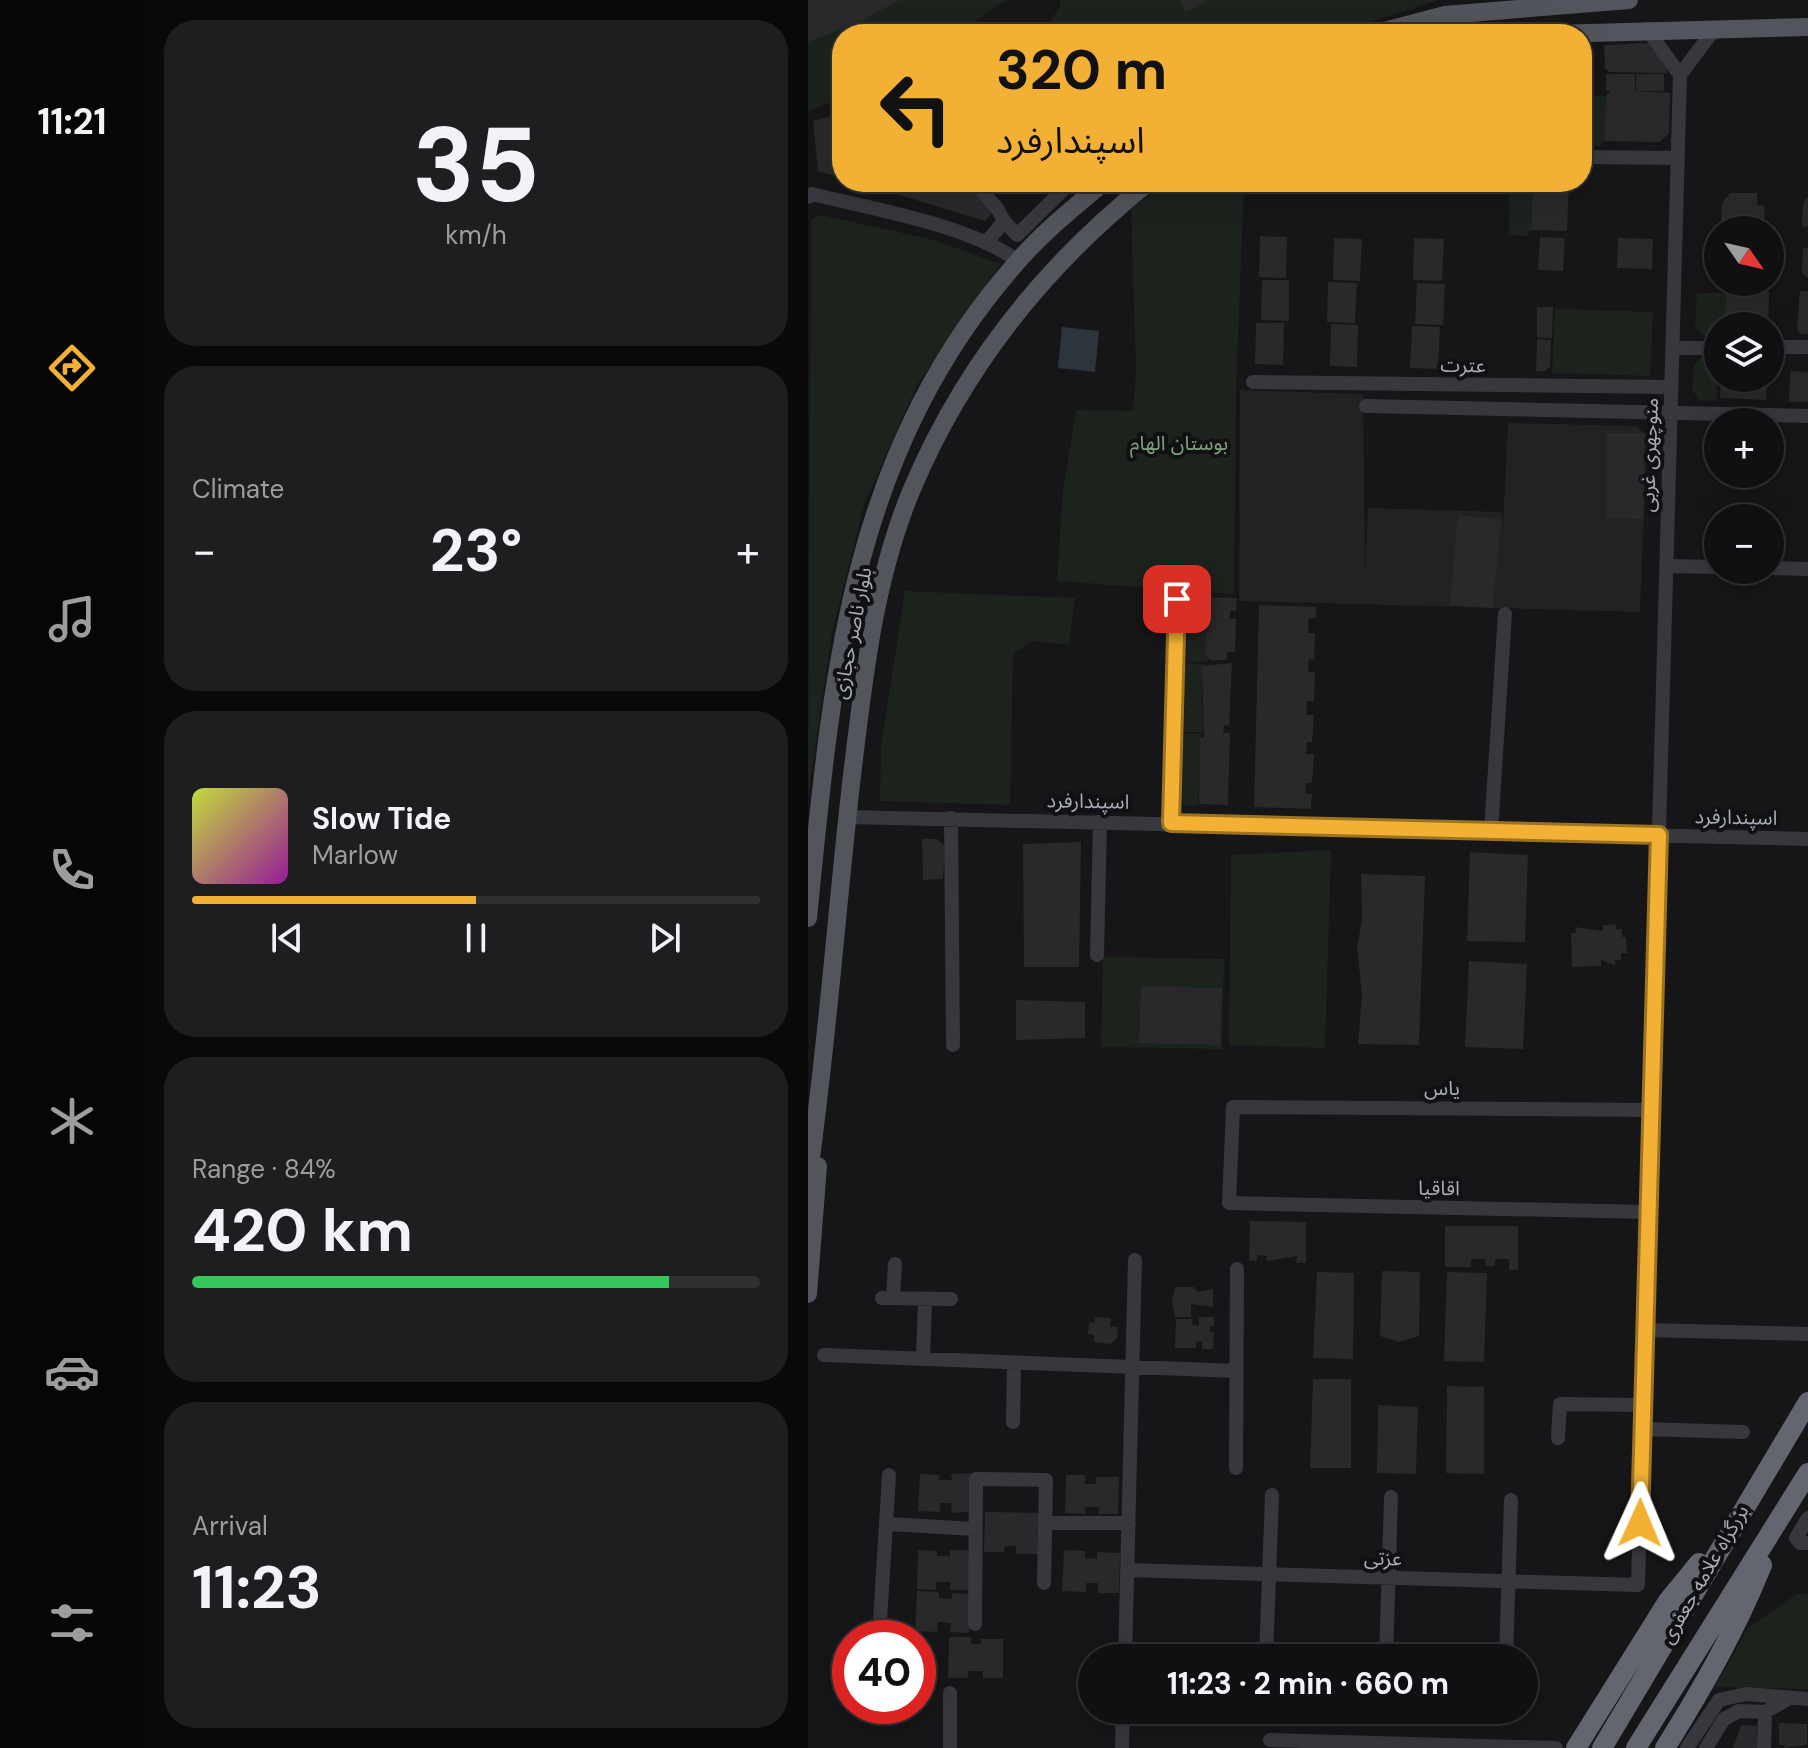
<!DOCTYPE html>
<meta charset="utf-8">
<style>
body{margin:0;font-family:"DM Sans","Noto Sans Arabic",sans-serif;background:#1e1e20;color:#f1f3f6;height:100vh;display:flex;flex-direction:column;font-size:30px;white-space:nowrap}
*{box-sizing:border-box;margin:0}
p{font-size:26px;color:#9c9d9f}
.icon{flex:none;width:44px;height:44px;fill:none;stroke:currentColor;stroke-width:2;stroke-linecap:round;stroke-linejoin:round}
.map{position:relative;flex:1;overflow:hidden}
.sheet{display:flex;flex-direction:column;gap:20px;padding:20px;background:#09090a;width:664px}
.sheet>*{flex:none}
.hud{position:absolute;left:24px;top:24px;width:760px;height:168px;border-radius:32px;box-shadow:0 8px 32px #0002,0 0 0 2px #303032;background:#f2b134;color:#111;overflow:hidden}
.needle{width:52px;rotate:124deg}
.buttons{position:absolute;left:896px;top:216px;display:grid;gap:16px}
.buttons a{display:grid;place-items:center;width:80px;height:80px;border-radius:50%;background:#101012;box-shadow:0 8px 32px #0002,0 0 0 2px #303032;font-size:40px}
.speed{position:absolute;left:24px;top:1620px;display:flex;gap:16px;font-size:40px;font-weight:700;text-align:center}
.speed>*{display:grid;place-content:center;width:104px;height:104px;border-radius:50%;background:#101012;box-shadow:0 8px 32px #0002,0 0 0 2px #303032;line-height:1}
.speed .limit{border:12px solid #d22;background:#fff;color:#111}
.pin{position:absolute;display:grid;place-items:center;width:68px;height:68px;color:#fff;margin:-34px;border-radius:16px;box-shadow:0 4px 12px #0006}
.me{position:absolute;width:88px;margin:-44px;rotate:1deg;stroke-linejoin:round;filter:drop-shadow(0 0 6px #0008)}
.turn{display:flex;align-items:center;gap:28px;height:168px;padding:0 32px;font-size:36px}
.turn .icon{width:104px;height:104px;stroke-width:2.5}
.turn b{display:block;font-size:56px;line-height:68px}
.big{font-size:60px;font-weight:700;line-height:1.1}
.sheet .tile{flex:1;display:flex;flex-direction:column;justify-content:center;gap:12px;min-width:0;padding:0 28px;border-radius:32px;background:#1e1e20}
.sheet .dial{align-items:center;gap:0}
.dial b{font-size:104px;line-height:1}
.song{display:flex;align-items:center;gap:24px}
.cover{width:96px;height:96px;border-radius:12px;background:linear-gradient(135deg,hsl(70 70% 55%),hsl(300 70% 35%))}
.played{height:8px;border-radius:4px;background:linear-gradient(90deg,#f2b134 50%,#303032 50%)}
.keys{display:flex;justify-content:space-around;direction:ltr}
.heat{display:flex;justify-content:space-between;align-items:center;font-size:44px;direction:ltr}
.charge{height:12px;border-radius:6px;background:linear-gradient(90deg,#34c759 84%,#303032 0)}
.trip{position:absolute;left:270px;top:1644px;width:460px;height:80px;border-radius:40px;background:#101012;box-shadow:0 8px 32px #0002,0 0 0 2px #303032;font-weight:700;line-height:80px;text-align:center}
main{display:flex;flex:1;min-height:0}
.tabs{display:flex;flex-direction:column;width:144px;justify-content:space-around;align-items:center;background:#060607;color:#9c9d9f}
.tabs .icon{width:56px;height:56px}
.tabs .on{color:#f2b134}
.tabs b{font-size:36px;color:#f1f3f6}
.map>svg:first-child{display:block}
.built{fill:#222225}
.green{fill:#1c231d}
.water{fill:#2c353c}
.building{fill:#29292c}
.lines{fill:none;stroke-linecap:round;stroke-linejoin:round}
.minor{stroke:#37383d;stroke-width:14}
.major{stroke:#53555c;stroke-width:18}
.highway{stroke:#63666e;stroke-width:20}
.route-casing{stroke:#9d7322;stroke-width:20}
.route{stroke:#f2b134;stroke-width:14}
.labels{text-anchor:middle;dominant-baseline:central;stroke-width:8;stroke-linejoin:round;paint-order:stroke}
.street-label{font-size:20px;fill:#a8adb8;stroke:#111113}
.park-label{font-size:20px;fill:#7fa381;stroke:#111113}
</style>
<main>
<nav class="tabs">
<b>11:21</b>
<svg class="icon on" aria-label="directions" viewBox="0 0 24 24"><path d="M12 3l9 9-9 9-9-9zM9 14v-3h6M13 9l2 2-2 2"/></svg>
<svg class="icon" aria-label="music" viewBox="0 0 24 24"><path d="M9 18V5l10-2v13"/><circle cx="6" cy="18" r="3"/><circle cx="16" cy="16" r="3"/></svg>
<svg class="icon" aria-label="phone" viewBox="0 0 24 24"><path d="M5 4h4l2 5-3 2q2 4 5 5l2-3 5 2v4C11 20 4 13 5 4z"/></svg>
<svg class="icon" aria-label="climate" viewBox="0 0 24 24"><path d="M12 3v18M4 7l16 10M4 17L20 7"/></svg>
<svg class="icon" aria-label="car" viewBox="0 0 24 24"><path d="M5 17H2v-5l4-1 3-4h7l3 4 3 1v5h-3M9 17h6M6 11h13"/><circle cx="7" cy="17" r="2"/><circle cx="17" cy="17" r="2"/></svg>
<svg class="icon" aria-label="filters" viewBox="0 0 24 24"><path d="M4 7h16M4 17h16"/><circle cx="9" cy="7" r="2"/><circle cx="15" cy="17" r="2"/></svg>
</nav>
<section class="sheet">
<div class="tile dial"><b>35</b><p>km/h</p></div>
<div class="tile"><p>Climate</p>
<div class="heat"><a>−</a><b class="big">23°</b><a>+</a></div>
</div>
<div class="tile">
<div class="song"><i class="cover"></i><div><b>Slow Tide</b><p>Marlow</p></div></div>
<div class="played"></div>
<div class="keys"><svg class="icon" aria-label="previous" viewBox="0 0 24 24"><path d="M18 5L8 12l10 7zM5 5v14"/></svg><svg class="icon" aria-label="pause" viewBox="0 0 24 24"><path d="M8 5v14M16 5v14"/></svg><svg class="icon" aria-label="next" viewBox="0 0 24 24"><path d="M6 5l10 7-10 7zM19 5v14"/></svg></div>
</div>
<div class="tile"><p>Range · 84%</p><b class="big">420 km</b><div class="charge"></div></div>
<div class="tile"><p>Arrival</p><b class="big">11:23</b></div>
</section>
<div class="map">
<svg width="1000" height="1748" viewBox="0 0 1000 1748">
<rect width="100%" height="100%" fill="#161618"/>
<path class="built" d="M 432,390 L 555,394 L 557,576 L 560,508 L 694,512 L 695,524 L 700,423 L 829,426 L 839,435 L 832,612 L 431,601 Z"/>
<path class="green" d="M 0,0 L 198,0 L 148,34 L 34,34 L 34,97 L 0,112 Z
M 251,0 L 630,0 L 525,34 L 241,34 L 238,28 L 253,5 Z
M 774,95 L 798,96 L 796,141 L 793,146 L 774,145 Z
M 359,182 L 436,184 L 428,392 L 426,594 L 249,581 L 255,492 L 268,410 L 325,411 L 328,370 L 323,209 Z
M 702,182 L 725,182 L 723,230 L 718,236 L 701,235 Z
M 13,215 L 126,240 L 193,264 L 109,385 L 56,505 L 24,633 L 0,797 L 3,220 Z
M 889,293 L 918,293 L 917,326 L 910,326 L 910,336 L 894,335 L 887,328 Z
M 747,309 L 845,312 L 842,376 L 744,373 Z
M 893,357 L 910,357 L 909,401 L 892,400 L 884,390 L 886,365 Z
M 97,591 L 267,598 L 261,645 L 224,641 L 205,654 L 202,805 L 72,801 L 73,746 Z
M 380,601 L 398,601 L 397,654 L 401,658 L 398,662 L 379,662 Z
M 377,663 L 397,664 L 394,667 L 395,732 L 376,732 Z
M 375,734 L 395,734 L 392,738 L 390,806 L 378,806 L 374,800 Z
M 523,850 L 517,1048 L 421,1045 L 423,855 Z
M 295,957 L 416,959 L 414,1049 L 293,1047 Z
M 989,1594 L 1000,1594 L 1000,1689 L 907,1687 L 940,1628 Z"/>
<path class="water" d="M 254,327 L 291,331 L 287,372 L 250,368 Z"/>
<path class="building" d="M 0,0 L 91,0 L 52,22 L 0,42 Z
M 372,0 L 397,0 L 398,3 L 377,12 Z
M 841,43 L 860,66 L 859,73 L 801,72 L 797,68 L 796,45 Z
M 774,47 L 778,47 L 779,71 L 774,71 Z
M 798,74 L 827,74 L 827,91 L 862,93 L 861,134 L 851,142 L 796,141 L 798,96 L 802,91 L 798,91 Z
M 828,74 L 856,74 L 856,91 L 828,91 Z
M 34,113 L 34,178 L 10,171 L 5,121 Z
M 49,182 L 162,182 L 189,208 L 177,221 Z
M 725,182 L 761,182 L 759,231 L 723,230 Z
M 922,193 L 949,193 L 949,205 L 957,206 L 956,222 L 948,222 L 948,230 L 922,230 L 922,226 L 913,226 L 914,203 Z
M 1000,196 L 1000,227 L 994,226 L 995,203 Z
M 452,236 L 479,237 L 478,278 L 451,277 Z
M 732,237 L 757,238 L 755,271 L 730,270 Z
M 526,238 L 554,239 L 552,281 L 525,280 Z
M 606,238 L 636,239 L 634,281 L 605,280 Z
M 810,238 L 845,239 L 844,269 L 809,268 Z
M 995,248 L 1000,248 L 1000,278 L 994,273 Z
M 454,280 L 481,280 L 481,321 L 453,320 Z
M 520,282 L 549,283 L 547,323 L 519,322 Z
M 609,283 L 637,284 L 635,325 L 607,324 Z
M 923,289 L 961,291 L 960,326 L 917,326 L 918,293 Z
M 992,291 L 1000,291 L 1000,334 L 992,334 L 989,329 Z
M 729,307 L 745,307 L 744,338 L 729,337 Z
M 448,323 L 476,323 L 475,365 L 447,364 Z
M 523,324 L 550,325 L 549,367 L 522,366 Z
M 604,326 L 632,327 L 630,369 L 602,368 Z
M 729,339 L 743,340 L 742,367 L 735,372 L 728,371 Z
M 982,371 L 1000,372 L 1000,402 L 981,402 Z
M 913,378 L 959,378 L 958,400 L 912,398 Z
M 799,433 L 837,433 L 835,519 L 798,518 Z
M 650,515 L 693,519 L 685,608 L 642,605 Z
M 399,597 L 429,598 L 428,611 L 422,611 L 422,619 L 428,619 L 427,652 L 419,652 L 419,660 L 402,660 L 397,654 Z
M 451,605 L 508,607 L 508,618 L 501,618 L 500,633 L 507,633 L 506,660 L 501,659 L 500,672 L 507,672 L 506,701 L 499,701 L 498,715 L 506,715 L 504,742 L 499,742 L 498,754 L 506,754 L 504,783 L 498,783 L 497,793 L 504,794 L 503,809 L 446,807 Z
M 424,663 L 421,726 L 416,725 L 415,733 L 422,733 L 420,805 L 391,804 L 392,737 L 396,738 L 394,666 Z
M 114,839 L 129,839 L 137,846 L 135,879 L 115,880 Z
M 273,842 L 271,967 L 216,967 L 215,844 Z
M 662,852 L 720,855 L 717,942 L 659,941 Z
M 553,874 L 617,876 L 611,1045 L 550,1044 L 554,995 L 549,947 L 554,920 Z
M 808,924 L 808,929 L 814,929 L 814,937 L 818,937 L 819,953 L 813,953 L 813,960 L 807,960 L 807,965 L 793,960 L 793,966 L 764,967 L 763,933 L 768,933 L 767,927 L 795,931 L 795,925 Z
M 661,961 L 719,964 L 715,1049 L 657,1047 Z
M 333,986 L 414,988 L 412,1045 L 331,1043 Z
M 208,1000 L 277,1002 L 277,1038 L 208,1040 Z
M 442,1221 L 498,1222 L 498,1263 L 488,1263 L 489,1256 L 459,1261 L 459,1256 L 449,1255 L 449,1261 L 441,1261 Z
M 637,1226 L 710,1226 L 710,1270 L 701,1270 L 701,1259 L 687,1259 L 687,1266 L 678,1266 L 677,1259 L 663,1259 L 663,1267 L 637,1267 Z
M 574,1271 L 612,1272 L 611,1336 L 591,1342 L 572,1336 Z
M 509,1272 L 546,1273 L 545,1359 L 505,1358 Z
M 639,1272 L 679,1273 L 676,1362 L 636,1361 Z
M 367,1287 L 386,1287 L 389,1292 L 405,1289 L 405,1307 L 383,1304 L 383,1317 L 367,1317 L 364,1302 Z
M 287,1317 L 303,1318 L 302,1327 L 310,1327 L 309,1338 L 303,1344 L 286,1342 L 286,1335 L 280,1334 L 281,1322 L 287,1323 Z
M 391,1317 L 406,1317 L 406,1326 L 402,1326 L 402,1332 L 406,1333 L 405,1349 L 394,1349 L 394,1341 L 388,1342 L 388,1348 L 367,1348 L 368,1319 L 384,1319 L 384,1325 L 391,1326 Z
M 505,1379 L 543,1379 L 543,1468 L 502,1468 Z
M 639,1386 L 676,1387 L 676,1474 L 638,1473 Z
M 570,1405 L 610,1407 L 608,1474 L 569,1473 Z
M 165,1473 L 165,1511 L 144,1513 L 143,1503 L 132,1503 L 132,1512 L 110,1511 L 112,1474 L 131,1475 L 131,1480 L 144,1480 L 143,1474 Z
M 258,1475 L 277,1475 L 277,1484 L 288,1484 L 288,1477 L 311,1477 L 310,1514 L 291,1514 L 291,1507 L 277,1507 L 277,1514 L 257,1513 Z
M 177,1512 L 231,1513 L 230,1554 L 208,1554 L 208,1546 L 197,1546 L 196,1552 L 176,1552 Z
M 110,1550 L 129,1551 L 129,1556 L 142,1556 L 142,1550 L 163,1550 L 162,1590 L 142,1590 L 142,1582 L 128,1582 L 128,1590 L 109,1589 Z
M 256,1550 L 277,1551 L 277,1558 L 289,1559 L 289,1552 L 312,1553 L 311,1593 L 290,1593 L 290,1583 L 278,1583 L 278,1592 L 254,1591 Z
M 109,1591 L 131,1592 L 131,1598 L 144,1599 L 144,1593 L 161,1594 L 161,1633 L 142,1632 L 143,1623 L 130,1622 L 129,1632 L 107,1631 Z
M 141,1637 L 163,1637 L 163,1644 L 173,1644 L 173,1639 L 195,1639 L 195,1678 L 175,1678 L 175,1671 L 159,1671 L 161,1678 L 140,1678 Z
M 971,1723 L 999,1724 L 999,1745 L 976,1748 L 977,1745 L 971,1745 Z
M 933,1725 L 949,1726 L 949,1748 L 925,1748 Z"/>
<g class="lines">
<path class="minor" d="M 839,29 L 872,75
M 872,75 L 905,31
M 774,157 L 870,158
M 165,182 L 189,208 L 196,221 L 178,243
M 0,197 L 4,194 C 64,209 161,225 210,261
M 196,221 L 209,235 L 263,182
M 962,347 L 1000,347
M 864,348 L 910,348
M 445,382 L 863,387
M 558,406 L 1000,416
M 858,566 L 910,567
M 962,568 L 1000,569
M 40,817 L 1000,839
M 143,818 L 145,1045
M 363,823 L 369,599
M 683,831 L 697,614
M 289,955 L 292,822
M 840,1212 L 421,1203 L 425,1107 L 843,1110
M 74,1298 L 143,1299
M 85,1298 L 87,1264
M 837,1330 L 1000,1334
M 16,1355 L 429,1371
M 115,1359 L 117,1299
M 205,1422 L 206,1363
M 834,1429 L 935,1432
M 750,1438 L 752,1404 L 835,1405
M 428,1468 L 429,1269
M 1000,1518 L 988,1538 L 992,1543 L 1000,1543
M 237,1523 L 321,1523
M 80,1524 L 167,1529
M 319,1570 L 830,1585 L 872,75
M 167,1624 L 168,1479 L 238,1480 L 236,1583
M 71,1638 L 81,1475
M 110,1642 L 112,1643
M 317,1658 L 327,1260
M 458,1658 L 464,1495
M 578,1658 L 583,1497
M 698,1658 L 703,1500
M 142,1693 L 142,1748
M 462,1740 L 748,1748
M 314,1748 L 315,1710
M 879,1748 L 911,1700 L 938,1694 L 1000,1699
M 898,1748 L 916,1719 L 931,1711 L 957,1712 L 982,1698
M 956,1748 L 957,1712"/>
<path class="major" d="M 565,34 L 637,15 L 821,0
M 746,34 L 1000,27
M 0,918 C 24,676 41,451 211,260 C 236,231 267,207 296,182
M 0,1179 C 19,1048 28,916 43,784 C 55,684 65,582 104,489 C 156,366 237,265 341,182
M 0,1294 L 10,1166"/>
<path class="highway" d="M 768,1748 L 860,1601 L 891,1563
M 794,1748 L 1000,1402
M 828,1748 L 1000,1473
M 857,1748 C 894,1689 928,1630 954,1565"/>
</g>
<g class="lines">
<g class="route-casing">
<path id="route" d="M 369,599 L 363,823 L 851,835 L 832,1523"/>
</g>
<use href="#route" class="route"/>
</g>
<g class="labels">
<g class="street-label">
<text transform="translate(655 365) rotate(1)">عترت</text>
<text transform="translate(841 455) rotate(-88)">منوچهری غربی</text>
<text transform="translate(44 633) rotate(-79)">بلوار ناصر حجازی</text>
<text transform="translate(280 801) rotate(1)">اسپندارفرد</text>
<text transform="translate(928 817) rotate(1)">اسپندارفرد</text>
<text x="634" y="1088">یاس</text>
<text transform="translate(631 1188) rotate(1)">اقاقیا</text>
<text transform="translate(575 1558) rotate(2)">عزتی</text>
<text transform="translate(896 1574) rotate(-60)">بزرگراه علامه جعفری</text>
</g>
<g class="park-label">
<text x="371" y="443">بوستان الهام</text>
</g>
</g>
</svg>
<div class="buttons">
<a><svg class="needle" viewBox="-14 -14 28 28"><path d="M0-13l5 13h-10z" fill="#e53935"/><path d="M0 13l5-13h-10z" fill="#9c9d9f"/></svg></a>
<a><svg class="icon" aria-label="layers" viewBox="0 0 24 24"><path d="M12 4l9 5-9 5-9-5zM3 14l9 5 9-5"/></svg></a>
<a>+</a>
<a>−</a>
</div>
<div class="speed"><div class="limit">40</div></div>
<div class="pin" style="left:369px;top:599px;background:#d93025"><svg class="icon" aria-label="arrive" viewBox="0 0 24 24"><path d="M6 21V4h12l-3 4 3 4H6"/></svg></div>
<svg class="me" style="left:832px;top:1523px" viewBox="-20 -20 40 40"><path d="M0-17L14 15 0 8-14 15z" fill="#f2b134" stroke="#fff" stroke-width="4"/></svg>
<div class="trip">11:23 · 2 min · 660 m</div>
<div class="hud">
<div class="turn"><svg class="icon" aria-label="left" viewBox="0 0 24 24"><path d="M17 20v-9H6M10 6l-5 5 5 5"/></svg><div><b>320 m</b>اسپندارفرد</div></div>
</div>
</div>
</main>
